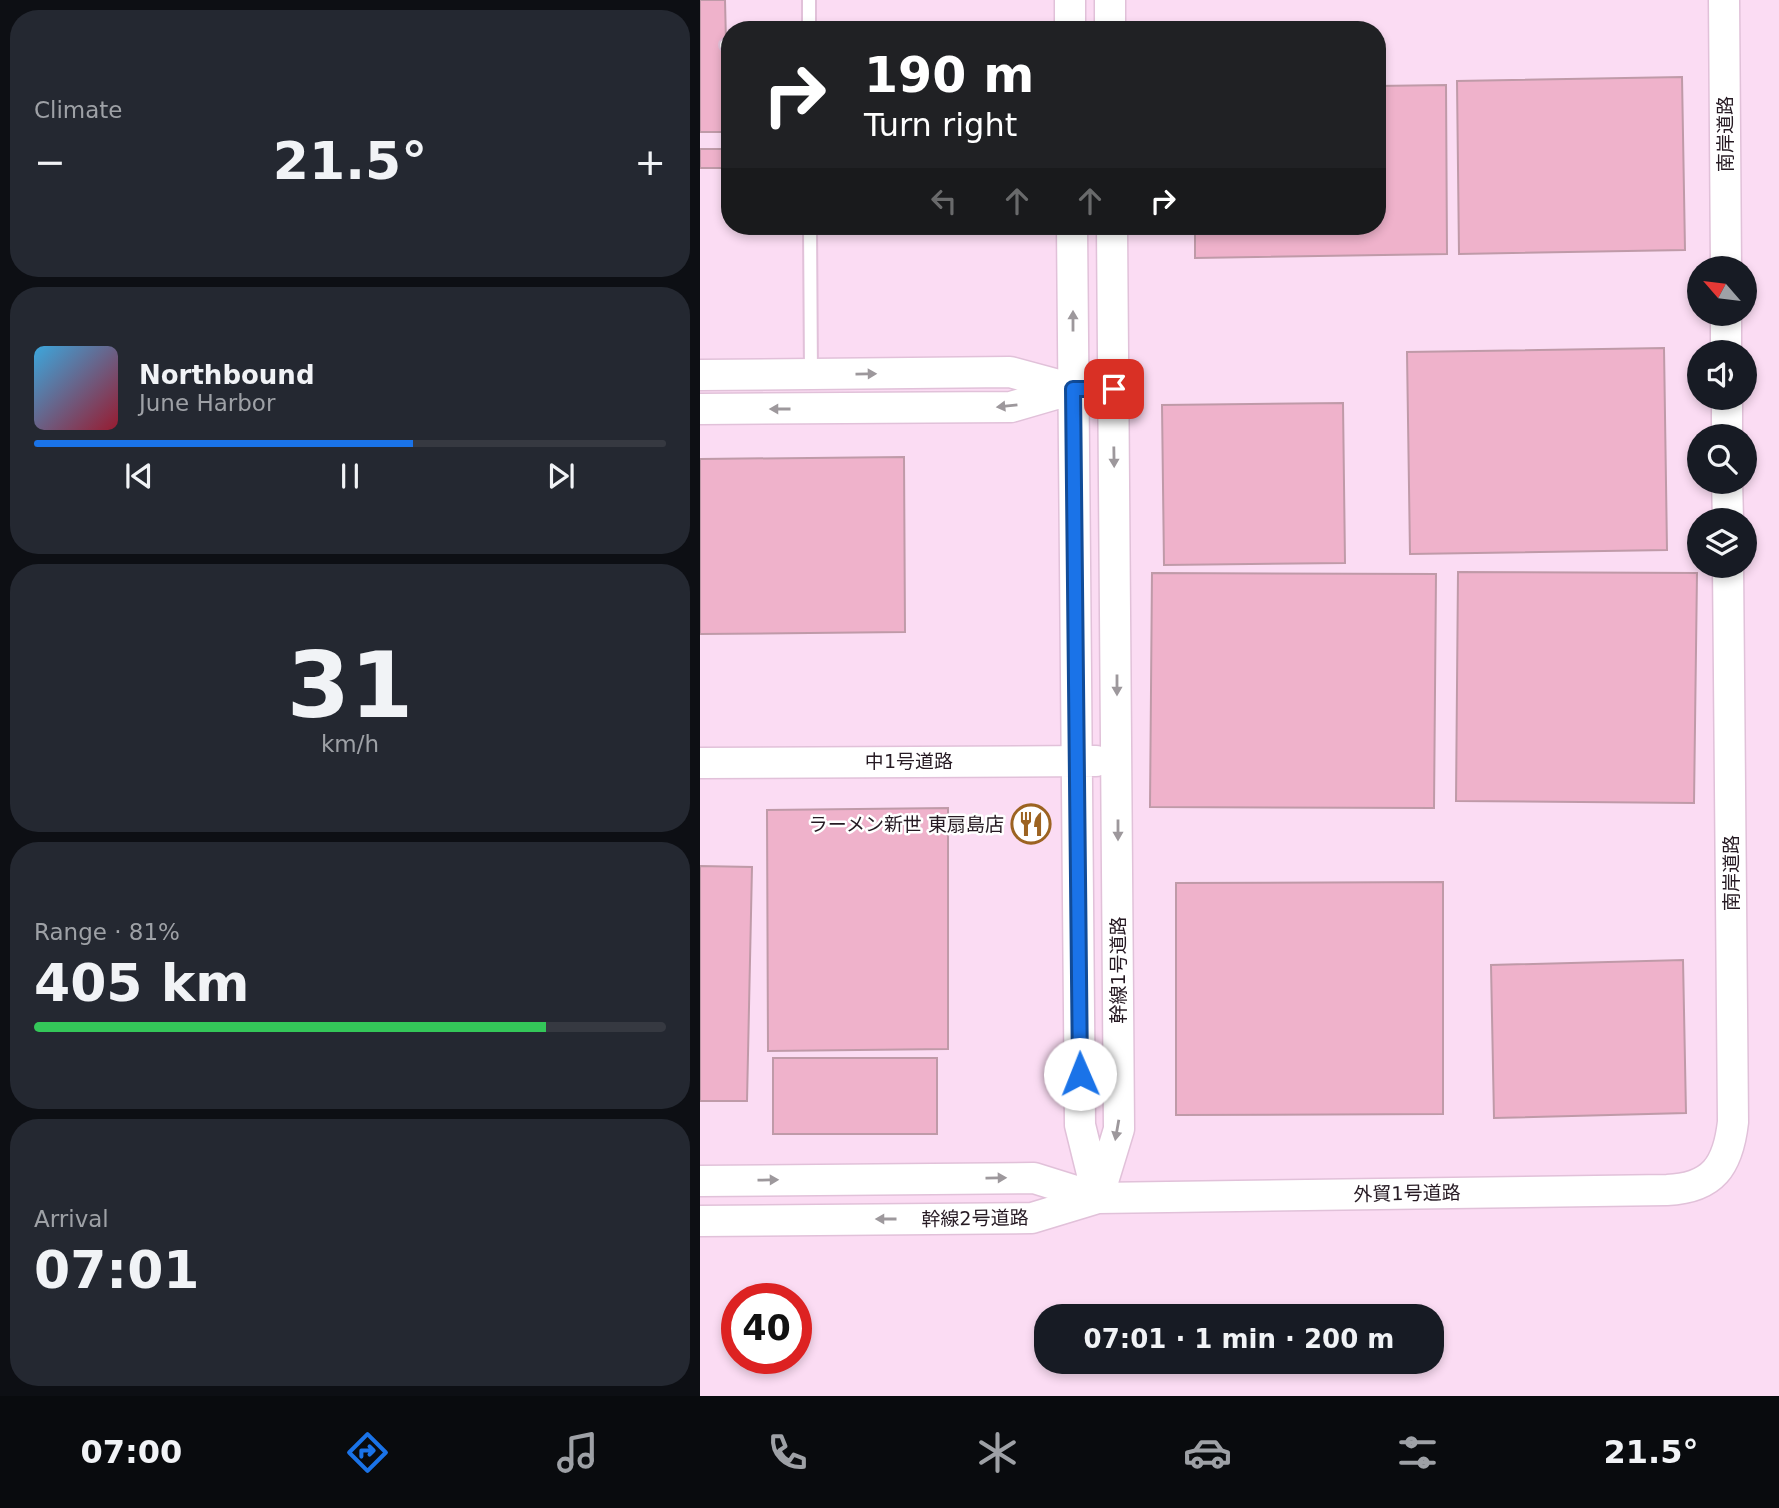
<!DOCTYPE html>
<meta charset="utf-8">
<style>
body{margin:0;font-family:"DejaVu Sans","Noto Sans JP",sans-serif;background:#242831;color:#f1f3f6;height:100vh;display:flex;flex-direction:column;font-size:26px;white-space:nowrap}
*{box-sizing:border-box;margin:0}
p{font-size:23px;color:#9ea1a6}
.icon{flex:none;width:38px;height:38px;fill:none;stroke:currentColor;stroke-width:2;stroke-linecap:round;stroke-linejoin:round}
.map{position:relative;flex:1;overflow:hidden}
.drawer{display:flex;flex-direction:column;gap:10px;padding:10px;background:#0d0f14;width:700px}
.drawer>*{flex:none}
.top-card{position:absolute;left:21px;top:21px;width:665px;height:214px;border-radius:28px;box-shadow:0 4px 10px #0003;background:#202124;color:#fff;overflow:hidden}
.needle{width:46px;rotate:298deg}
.controls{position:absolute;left:987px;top:256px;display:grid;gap:14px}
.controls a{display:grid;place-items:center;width:70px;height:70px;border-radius:50%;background:#171b24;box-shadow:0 4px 10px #0003;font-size:35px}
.speed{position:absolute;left:21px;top:1283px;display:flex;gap:14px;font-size:35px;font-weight:700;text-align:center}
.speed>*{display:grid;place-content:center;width:91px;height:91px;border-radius:50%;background:#171b24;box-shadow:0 4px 10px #0003;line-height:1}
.speed .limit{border:10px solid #d22;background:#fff;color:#111}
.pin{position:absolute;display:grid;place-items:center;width:60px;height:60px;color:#fff;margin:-30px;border-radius:14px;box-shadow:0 4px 10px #0006}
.me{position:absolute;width:77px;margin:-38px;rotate:359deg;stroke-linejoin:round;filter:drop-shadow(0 0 5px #0008)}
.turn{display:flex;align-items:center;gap:24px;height:147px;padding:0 28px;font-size:32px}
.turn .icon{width:91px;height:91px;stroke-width:2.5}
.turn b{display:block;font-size:49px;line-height:60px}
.lanes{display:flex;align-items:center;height:66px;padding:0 28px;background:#0003;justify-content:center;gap:35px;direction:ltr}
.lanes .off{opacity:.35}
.big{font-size:52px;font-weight:800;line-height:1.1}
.drawer .widget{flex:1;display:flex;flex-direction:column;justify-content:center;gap:10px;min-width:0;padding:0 24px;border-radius:28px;background:#242831}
.drawer .dial{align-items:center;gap:0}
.dial b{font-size:91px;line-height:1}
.song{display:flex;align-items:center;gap:21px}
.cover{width:84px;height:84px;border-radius:10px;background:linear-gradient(135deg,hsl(200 70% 55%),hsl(350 70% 35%))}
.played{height:7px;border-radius:4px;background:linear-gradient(90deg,#1a73e8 60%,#363941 60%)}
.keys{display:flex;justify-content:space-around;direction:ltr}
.heat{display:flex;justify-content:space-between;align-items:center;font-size:38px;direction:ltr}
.charge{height:10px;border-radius:5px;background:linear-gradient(90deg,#34c759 81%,#363941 0)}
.trip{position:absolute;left:334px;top:1304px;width:410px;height:70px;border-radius:28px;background:#171b24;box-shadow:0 4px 10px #0003;font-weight:800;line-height:70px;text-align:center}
.menu{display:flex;height:112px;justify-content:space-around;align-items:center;background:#090b0e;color:#9ea1a6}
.menu .icon{width:49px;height:49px}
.menu .selected{color:#1a73e8}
.menu b{font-size:32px;color:#f1f3f6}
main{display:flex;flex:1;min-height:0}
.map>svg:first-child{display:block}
.built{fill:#fbdcf3;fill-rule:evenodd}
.building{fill:#efb2cb;stroke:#bf9aa8;stroke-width:2}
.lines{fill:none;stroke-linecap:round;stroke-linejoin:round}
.service-casing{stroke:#e1c1d9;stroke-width:16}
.tertiary-casing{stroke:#e1c1d9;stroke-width:33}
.service{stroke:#fff;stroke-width:12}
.tertiary{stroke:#fff;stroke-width:30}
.oneway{fill:#9d989c}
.route-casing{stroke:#114b97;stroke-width:18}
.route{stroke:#1a73e8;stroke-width:12}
.labels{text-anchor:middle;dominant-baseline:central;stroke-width:5;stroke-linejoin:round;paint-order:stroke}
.street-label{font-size:19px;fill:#261a23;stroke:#fff}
.poi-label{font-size:19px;fill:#261a23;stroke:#fff;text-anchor:end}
</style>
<main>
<section class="drawer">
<div class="widget"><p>Climate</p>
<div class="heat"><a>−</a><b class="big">21.5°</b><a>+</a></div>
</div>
<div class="widget">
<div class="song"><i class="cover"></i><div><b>Northbound</b><p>June Harbor</p></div></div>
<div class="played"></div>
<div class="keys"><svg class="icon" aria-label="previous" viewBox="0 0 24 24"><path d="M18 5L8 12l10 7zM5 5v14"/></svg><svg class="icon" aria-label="pause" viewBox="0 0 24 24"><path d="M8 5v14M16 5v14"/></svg><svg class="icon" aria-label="next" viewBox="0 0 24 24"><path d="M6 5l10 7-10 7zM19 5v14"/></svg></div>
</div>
<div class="widget dial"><b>31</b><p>km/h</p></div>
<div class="widget"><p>Range · 81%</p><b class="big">405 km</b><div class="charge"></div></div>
<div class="widget"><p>Arrival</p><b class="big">07:01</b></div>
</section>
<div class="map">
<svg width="1079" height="1396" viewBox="0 0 1079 1396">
<rect width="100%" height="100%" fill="#fceff9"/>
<path class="built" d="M 0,0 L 1079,0 L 1079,1396 L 0,1396 ZM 30,30 L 677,30 L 677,226 L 30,226 ZM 999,268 L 1045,268 L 1045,313 L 999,313 ZM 999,352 L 1045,352 L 1045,397 L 999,397 ZM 999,436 L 1045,436 L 1045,481 L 999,481 ZM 999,520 L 1045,520 L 1045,565 L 999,565 ZM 37,1298 L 96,1298 L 96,1358 L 37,1358 ZM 346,1316 L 732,1316 L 732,1362 L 346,1362 Z"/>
<path class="building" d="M 0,0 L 25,0 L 28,127 L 23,132 L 0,132 Z
M 982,77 L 985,250 L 759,254 L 757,81 Z
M 746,85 L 747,254 L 495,258 L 495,226 L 677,226 L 677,86 Z
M 0,149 L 24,149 L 30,152 L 30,164 L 25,168 L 0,168 Z
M 964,348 L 967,550 L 710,554 L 707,352 Z
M 643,403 L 645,563 L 464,565 L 462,405 Z
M 204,457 L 205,632 L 0,634 L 0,459 Z
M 758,572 L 997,573 L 994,803 L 756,801 Z
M 452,573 L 736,574 L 734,808 L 450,807 Z
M 248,808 L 248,1049 L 68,1051 L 67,810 Z
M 0,866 L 52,867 L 47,1101 L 0,1101 Z
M 743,882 L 743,1114 L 476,1115 L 476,883 Z
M 983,960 L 986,1113 L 794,1118 L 791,965 Z
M 73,1058 L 237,1058 L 237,1134 L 73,1134 Z"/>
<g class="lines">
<g class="service-casing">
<path id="service" d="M 109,30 L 109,0
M 26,45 L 30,45
M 110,226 L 111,375"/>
</g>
<g class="tertiary-casing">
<path id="tertiary" d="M 370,0 L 370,30
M 410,0 L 410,30
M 1024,0 L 1026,268
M 372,226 L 380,1125 L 398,1198
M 1026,313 L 1026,352
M 0,375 L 310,372 L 373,389
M 1027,397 L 1027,436
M 0,409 L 311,407 L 373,389 L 393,389
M 1027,481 L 1028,520
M 0,763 L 396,761
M 0,1181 L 334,1178 L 398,1198
M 398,1198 L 419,1129 L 412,226
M 0,1221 L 332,1218 L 398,1198 L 967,1190 C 1013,1188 1028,1166 1033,1122 L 1028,565"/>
</g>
<use href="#service" class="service"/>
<use href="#tertiary" class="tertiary"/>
</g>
<defs><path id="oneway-solid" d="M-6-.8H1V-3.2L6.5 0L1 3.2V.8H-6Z" transform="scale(1.75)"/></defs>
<g class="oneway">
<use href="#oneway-solid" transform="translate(373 321) rotate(-90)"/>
<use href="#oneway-solid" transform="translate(166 374) rotate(-1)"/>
<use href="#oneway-solid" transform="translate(307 406) rotate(174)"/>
<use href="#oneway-solid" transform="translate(80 409) rotate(180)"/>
<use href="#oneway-solid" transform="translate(414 457) rotate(89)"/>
<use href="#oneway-solid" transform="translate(417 685) rotate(90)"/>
<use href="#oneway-solid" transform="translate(418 830) rotate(90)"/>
<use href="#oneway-solid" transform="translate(417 1130) rotate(100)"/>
<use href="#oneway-solid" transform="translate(296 1178) rotate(-1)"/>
<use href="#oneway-solid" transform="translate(68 1180) rotate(-1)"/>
<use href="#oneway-solid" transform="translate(186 1219) rotate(180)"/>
</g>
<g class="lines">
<g class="route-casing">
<path id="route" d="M 380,1074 L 373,389 L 414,389"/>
</g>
<use href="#route" class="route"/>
</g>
<defs>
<g id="restaurant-ring" transform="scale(2.0125)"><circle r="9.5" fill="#fff" stroke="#9c6321" stroke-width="1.5"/><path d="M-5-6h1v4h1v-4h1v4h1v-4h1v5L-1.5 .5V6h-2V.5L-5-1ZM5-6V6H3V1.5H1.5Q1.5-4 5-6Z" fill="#9c6321"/></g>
</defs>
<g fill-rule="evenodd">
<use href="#restaurant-ring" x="331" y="824"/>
</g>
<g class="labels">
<g class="street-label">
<text transform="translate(1025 134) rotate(-90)">南岸道路</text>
<text x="209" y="761">中1号道路</text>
<text transform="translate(1031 873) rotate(-90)">南岸道路</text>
<text transform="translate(418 970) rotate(-90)">幹線1号道路</text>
<text transform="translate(707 1193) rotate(-1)">外貿1号道路</text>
<text transform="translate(275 1218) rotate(-1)">幹線2号道路</text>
</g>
<g class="poi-label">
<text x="304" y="824">ラーメン新世 東扇島店</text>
</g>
</g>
</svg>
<div class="controls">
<a><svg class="needle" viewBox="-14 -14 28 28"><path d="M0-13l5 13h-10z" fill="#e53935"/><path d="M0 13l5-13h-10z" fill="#9ea1a6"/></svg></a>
<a><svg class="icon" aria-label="sound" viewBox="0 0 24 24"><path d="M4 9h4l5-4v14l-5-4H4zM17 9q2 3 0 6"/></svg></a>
<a><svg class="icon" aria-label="search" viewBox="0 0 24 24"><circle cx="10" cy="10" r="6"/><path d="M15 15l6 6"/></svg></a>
<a><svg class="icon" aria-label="layers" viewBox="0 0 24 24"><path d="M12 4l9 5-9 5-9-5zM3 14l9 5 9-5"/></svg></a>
</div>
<div class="speed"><div class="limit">40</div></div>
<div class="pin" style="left:414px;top:389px;background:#d93025"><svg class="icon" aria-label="arrive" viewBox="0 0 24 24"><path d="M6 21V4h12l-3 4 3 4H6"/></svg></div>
<svg class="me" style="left:380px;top:1074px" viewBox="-20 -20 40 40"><circle r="19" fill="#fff"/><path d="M0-13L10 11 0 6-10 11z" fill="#1a73e8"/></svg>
<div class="trip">07:01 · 1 min · 200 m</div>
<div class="top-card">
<div class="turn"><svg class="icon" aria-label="right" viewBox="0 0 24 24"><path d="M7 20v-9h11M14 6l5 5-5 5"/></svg><div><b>190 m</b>Turn right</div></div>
<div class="lanes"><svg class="icon off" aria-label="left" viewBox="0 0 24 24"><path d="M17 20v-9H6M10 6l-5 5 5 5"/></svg><svg class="icon off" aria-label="ahead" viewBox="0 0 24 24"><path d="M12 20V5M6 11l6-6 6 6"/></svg><svg class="icon off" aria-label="ahead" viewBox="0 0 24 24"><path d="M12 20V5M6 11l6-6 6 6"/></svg><svg class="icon" aria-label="right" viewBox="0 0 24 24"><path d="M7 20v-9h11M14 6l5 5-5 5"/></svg></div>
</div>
</div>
</main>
<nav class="menu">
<b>07:00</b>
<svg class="icon selected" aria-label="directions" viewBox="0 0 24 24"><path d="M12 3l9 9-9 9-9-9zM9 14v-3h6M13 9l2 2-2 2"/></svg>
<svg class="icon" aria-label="music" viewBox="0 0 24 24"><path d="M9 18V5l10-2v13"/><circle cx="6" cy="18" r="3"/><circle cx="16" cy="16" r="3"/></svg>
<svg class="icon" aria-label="phone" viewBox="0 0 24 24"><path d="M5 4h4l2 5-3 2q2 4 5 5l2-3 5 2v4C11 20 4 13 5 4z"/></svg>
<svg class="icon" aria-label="climate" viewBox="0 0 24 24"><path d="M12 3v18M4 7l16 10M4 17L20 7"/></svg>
<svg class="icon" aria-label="car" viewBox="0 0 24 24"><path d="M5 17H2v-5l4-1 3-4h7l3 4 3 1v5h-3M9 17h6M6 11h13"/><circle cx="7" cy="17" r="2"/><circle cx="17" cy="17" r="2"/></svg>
<svg class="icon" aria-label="filters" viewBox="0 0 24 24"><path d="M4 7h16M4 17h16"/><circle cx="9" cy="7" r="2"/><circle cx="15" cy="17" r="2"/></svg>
<b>21.5°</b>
</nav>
